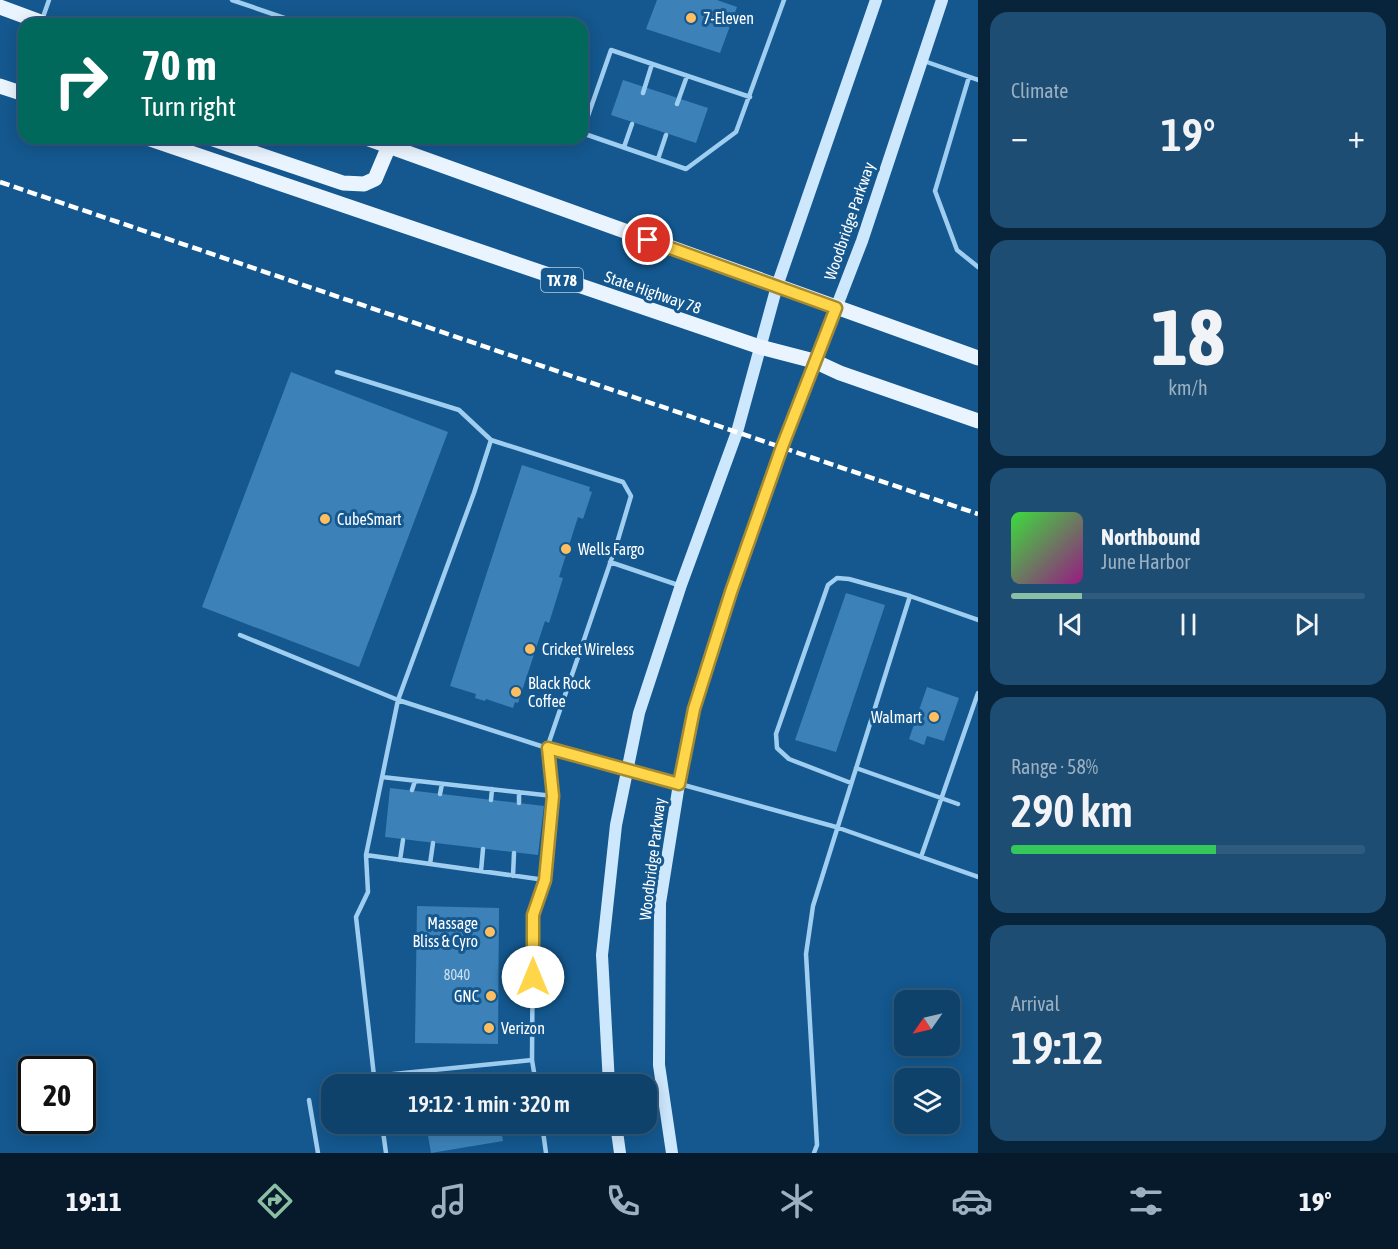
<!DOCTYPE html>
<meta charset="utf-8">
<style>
body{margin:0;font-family:"Asap Condensed",sans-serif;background:#1d4d73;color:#f1f3f6;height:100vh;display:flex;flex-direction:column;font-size:22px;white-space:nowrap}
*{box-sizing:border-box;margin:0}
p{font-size:20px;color:#9bb0c1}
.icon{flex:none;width:33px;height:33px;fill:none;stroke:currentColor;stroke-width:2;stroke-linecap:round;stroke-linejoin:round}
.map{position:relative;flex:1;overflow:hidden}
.side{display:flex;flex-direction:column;gap:12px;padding:12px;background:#08243b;width:420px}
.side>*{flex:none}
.banner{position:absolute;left:18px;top:18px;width:570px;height:126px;border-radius:18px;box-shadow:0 3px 15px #0003,0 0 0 2px #2f5b7e;background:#00695c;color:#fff;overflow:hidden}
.needle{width:39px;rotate:236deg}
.controls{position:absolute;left:894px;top:990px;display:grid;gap:12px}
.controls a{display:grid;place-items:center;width:66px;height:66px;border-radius:12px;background:#0f426b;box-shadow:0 3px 15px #0003,0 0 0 2px #2f5b7e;font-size:30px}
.speed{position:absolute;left:18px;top:1056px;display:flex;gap:12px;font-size:30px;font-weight:700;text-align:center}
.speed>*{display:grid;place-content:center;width:78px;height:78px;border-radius:50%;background:#0f426b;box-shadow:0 3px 15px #0003,0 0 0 2px #2f5b7e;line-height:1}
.speed .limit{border:3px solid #111;border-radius:9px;background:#fff;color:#111}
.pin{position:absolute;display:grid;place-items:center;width:51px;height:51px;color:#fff;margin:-26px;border:3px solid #fff;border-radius:50%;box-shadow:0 2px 6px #0007}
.me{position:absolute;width:66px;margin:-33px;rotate:0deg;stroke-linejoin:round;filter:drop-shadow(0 0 4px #0008)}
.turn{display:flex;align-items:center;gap:21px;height:126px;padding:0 24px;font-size:27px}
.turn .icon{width:78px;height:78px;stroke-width:2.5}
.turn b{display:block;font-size:42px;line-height:51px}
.big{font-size:45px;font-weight:600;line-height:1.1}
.side .tile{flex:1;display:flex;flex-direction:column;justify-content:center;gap:9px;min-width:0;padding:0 21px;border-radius:18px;background:#1d4d73}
.side .dial{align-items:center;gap:0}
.dial b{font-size:78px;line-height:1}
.song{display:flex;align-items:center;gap:18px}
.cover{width:72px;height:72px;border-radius:9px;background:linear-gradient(135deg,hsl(120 70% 55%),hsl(310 70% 35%))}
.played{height:6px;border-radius:3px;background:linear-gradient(90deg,#8abfa5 20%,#2f5b7e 20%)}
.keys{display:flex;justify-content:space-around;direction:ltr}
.heat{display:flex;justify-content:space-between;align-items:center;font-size:33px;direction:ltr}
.charge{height:9px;border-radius:4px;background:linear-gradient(90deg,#34c759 58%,#2f5b7e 0)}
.trip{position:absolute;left:321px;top:1074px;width:336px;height:60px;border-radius:18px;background:#0f426b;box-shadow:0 3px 15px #0003,0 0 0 2px #2f5b7e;font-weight:600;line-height:60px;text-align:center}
.menu{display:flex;height:96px;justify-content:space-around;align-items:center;background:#061a2b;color:#9bb0c1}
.menu .icon{width:42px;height:42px}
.menu .current{color:#8abfa5}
.menu b{font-size:27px;color:#f1f3f6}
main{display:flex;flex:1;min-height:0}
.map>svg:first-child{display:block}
.building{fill:#3c82b8}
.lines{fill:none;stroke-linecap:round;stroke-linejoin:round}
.lane{stroke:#9fcef1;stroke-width:4.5}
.secondary{stroke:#cde7fc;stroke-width:12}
.primary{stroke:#e9f4ff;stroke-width:15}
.rail{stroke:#fff;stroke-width:4.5;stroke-dasharray:10 4.5;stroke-linecap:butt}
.route-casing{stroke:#a68a30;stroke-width:15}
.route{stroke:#ffd54a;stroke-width:10}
.poi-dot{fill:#ffbe5f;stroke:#14588f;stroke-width:2}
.labels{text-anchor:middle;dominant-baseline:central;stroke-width:6;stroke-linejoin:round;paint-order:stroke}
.number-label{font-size:14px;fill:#cee0ed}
.shield{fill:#14588f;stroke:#b8cddd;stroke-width:1.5}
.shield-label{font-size:15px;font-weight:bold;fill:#fff}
.poi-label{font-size:16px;fill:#fff;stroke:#14588f;text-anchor:start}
.street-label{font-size:16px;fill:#fff;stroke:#14588f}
</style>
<main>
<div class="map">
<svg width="978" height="1153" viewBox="0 0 978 1153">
<rect width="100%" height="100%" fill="#14588f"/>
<path class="building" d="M 657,0 L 717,0 L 737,7 L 720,53 L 646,29 Z
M 623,80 L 708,108 L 696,143 L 611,115 Z
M 291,372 L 448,432 L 359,667 L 202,607 Z
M 522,465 L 590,487 L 589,491 L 592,492 L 583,519 L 578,517 L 559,577 L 563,578 L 549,623 L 545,621 L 518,703 L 515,702 L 513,708 L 486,699 L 485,701 L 475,698 L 476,694 L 450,686 Z
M 846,593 L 885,605 L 836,752 L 795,740 Z
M 927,687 L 959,698 L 944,741 L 927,736 L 924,745 L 909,739 Z
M 390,788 L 544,806 L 538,855 L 385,837 Z
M 417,906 L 499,908 L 498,1044 L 415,1043 Z
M 426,1124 L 500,1124 L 503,1141 L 431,1153 Z"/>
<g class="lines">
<path class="lane" d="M 232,0 L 302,24
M 42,20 L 49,0
M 924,61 L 978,80
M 969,77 L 935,191 L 957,250 L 978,267
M 643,93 L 652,64
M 677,104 L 687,76
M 582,133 L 686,169 L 736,132 L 784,0
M 582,133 L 611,50 L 750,97
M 624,147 L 632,124
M 658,159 L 666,135
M 337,372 L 459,410 L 491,440 L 623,482 L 631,496 L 617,543 L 547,748 L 553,796 L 545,880 L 533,915 L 532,1060
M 610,562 L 678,585
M 240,635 L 398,700 L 474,493 L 491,440
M 856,768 L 958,804
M 382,777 L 553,796
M 851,783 L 789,759 L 777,748 L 776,734 L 828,585 L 837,578 L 849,579 L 910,596
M 680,784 L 836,827 L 978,877
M 412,790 L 415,781
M 440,794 L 442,784
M 491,800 L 492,789
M 519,803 L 519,792
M 366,855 L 545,880
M 921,857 L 978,693
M 400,860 L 403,840
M 430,864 L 433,843
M 481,871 L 483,849
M 513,876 L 514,853
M 374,1076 L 375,1084
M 536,1084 L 532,1060 L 374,1076 L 356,917 L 368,892 L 366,855 L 398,700 L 547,748 L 626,768
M 309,1100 L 318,1153
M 382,1124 L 386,1153
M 542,1124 L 546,1153
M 814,1153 L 817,1145 L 806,954 L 813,906 L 910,596 L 978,620"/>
<path class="secondary" d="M 627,769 L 679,784
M 609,1084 L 602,955 L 616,825 L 639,713 L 681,585 L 737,432 L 777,286 L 876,0
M 616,1124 L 620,1153
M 672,1153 L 659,1065 L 660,903 L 679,784 L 694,709 L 731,593 L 782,448 L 862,241 L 942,0"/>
<path class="primary" d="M 0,7 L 46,24
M 0,86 L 24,94
M 147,138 L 760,347 L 814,361 L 840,373 L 978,421
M 210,138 L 343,183 L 364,184 L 375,179 L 389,146
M 366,138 L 978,358"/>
<path class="rail" d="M 0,182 L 978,514"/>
</g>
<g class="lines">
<g class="route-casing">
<path id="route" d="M 533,977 L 533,915 L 545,880 L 553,796 L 548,748 L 679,784 L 694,709 L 731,592 L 782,447 L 836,308 L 648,240"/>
</g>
<use href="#route" class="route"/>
</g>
<g class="poi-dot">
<circle cx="691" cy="18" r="6"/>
<circle cx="325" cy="519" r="6"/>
<circle cx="566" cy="549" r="6"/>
<circle cx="530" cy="649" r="6"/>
<circle cx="516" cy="692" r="6"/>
<circle cx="934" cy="717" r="6"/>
<circle cx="490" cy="932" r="6"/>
<circle cx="491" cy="996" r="6"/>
<circle cx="489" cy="1028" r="6"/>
</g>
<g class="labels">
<g class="number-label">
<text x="457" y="975">8040</text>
</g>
<rect class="shield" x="541" y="268" width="42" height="24" rx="4.5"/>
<g class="shield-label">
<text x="562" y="280">TX 78</text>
</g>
<g class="poi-label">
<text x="703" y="18">7-Eleven</text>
<text x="337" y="519">CubeSmart</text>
<text x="578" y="549">Wells Fargo</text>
<text x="542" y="649">Cricket Wireless</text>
<text x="528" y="683">Black Rock<tspan x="528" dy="18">Coffee</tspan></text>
<text x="922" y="717" text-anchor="end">Walmart</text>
<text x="478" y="923" text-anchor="end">Massage<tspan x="478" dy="18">Bliss &amp; Cyro</tspan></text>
<text x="479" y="996" text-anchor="end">GNC</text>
<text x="501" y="1028">Verizon</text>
</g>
<g class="street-label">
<text transform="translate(849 221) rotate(-71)">Woodbridge Parkway</text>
<text transform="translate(653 292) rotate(19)">State Highway 78</text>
<text transform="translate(652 859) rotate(-83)">Woodbridge Parkway</text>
</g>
</g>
</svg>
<div class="controls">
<a><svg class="needle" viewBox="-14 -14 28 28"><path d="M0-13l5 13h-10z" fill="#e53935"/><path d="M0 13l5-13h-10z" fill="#9bb0c1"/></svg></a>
<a><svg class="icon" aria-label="layers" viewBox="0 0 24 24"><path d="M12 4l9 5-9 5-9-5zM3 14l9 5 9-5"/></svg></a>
</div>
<div class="speed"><div class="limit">20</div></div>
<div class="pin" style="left:648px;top:240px;background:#d93025"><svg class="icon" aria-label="arrive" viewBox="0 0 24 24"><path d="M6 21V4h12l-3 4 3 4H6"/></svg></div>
<svg class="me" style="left:533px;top:977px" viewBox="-20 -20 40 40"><circle r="19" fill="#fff"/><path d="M0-13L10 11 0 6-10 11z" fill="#ffd54a"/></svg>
<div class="trip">19:12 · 1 min · 320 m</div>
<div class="banner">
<div class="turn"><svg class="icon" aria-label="right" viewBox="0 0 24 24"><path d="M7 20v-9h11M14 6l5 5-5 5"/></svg><div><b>70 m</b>Turn right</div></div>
</div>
</div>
<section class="side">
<div class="tile"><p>Climate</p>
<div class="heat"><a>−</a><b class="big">19°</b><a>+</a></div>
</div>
<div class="tile dial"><b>18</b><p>km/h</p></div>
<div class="tile">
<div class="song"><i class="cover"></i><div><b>Northbound</b><p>June Harbor</p></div></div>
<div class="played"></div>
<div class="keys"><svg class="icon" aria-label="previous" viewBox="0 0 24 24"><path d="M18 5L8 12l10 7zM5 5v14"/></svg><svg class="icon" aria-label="pause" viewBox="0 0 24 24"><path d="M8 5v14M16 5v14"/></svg><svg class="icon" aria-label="next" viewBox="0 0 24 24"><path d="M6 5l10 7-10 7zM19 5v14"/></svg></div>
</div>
<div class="tile"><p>Range · 58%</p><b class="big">290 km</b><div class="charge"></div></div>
<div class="tile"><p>Arrival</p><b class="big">19:12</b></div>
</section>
</main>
<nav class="menu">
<b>19:11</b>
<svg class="icon current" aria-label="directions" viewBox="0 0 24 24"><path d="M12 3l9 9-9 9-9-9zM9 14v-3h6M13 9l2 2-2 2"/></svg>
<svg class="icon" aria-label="music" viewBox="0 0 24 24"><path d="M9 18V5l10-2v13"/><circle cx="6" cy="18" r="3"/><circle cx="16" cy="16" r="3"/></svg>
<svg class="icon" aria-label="phone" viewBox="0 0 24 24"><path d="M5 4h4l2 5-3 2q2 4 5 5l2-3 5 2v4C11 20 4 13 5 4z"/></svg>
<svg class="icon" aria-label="climate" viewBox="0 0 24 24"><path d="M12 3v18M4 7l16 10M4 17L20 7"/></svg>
<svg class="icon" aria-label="car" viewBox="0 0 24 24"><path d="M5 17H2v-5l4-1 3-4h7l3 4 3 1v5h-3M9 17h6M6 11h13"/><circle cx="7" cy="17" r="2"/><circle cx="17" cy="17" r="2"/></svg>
<svg class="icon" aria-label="filters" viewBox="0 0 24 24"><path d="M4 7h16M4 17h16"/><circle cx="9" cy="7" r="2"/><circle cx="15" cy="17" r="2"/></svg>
<b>19°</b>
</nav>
